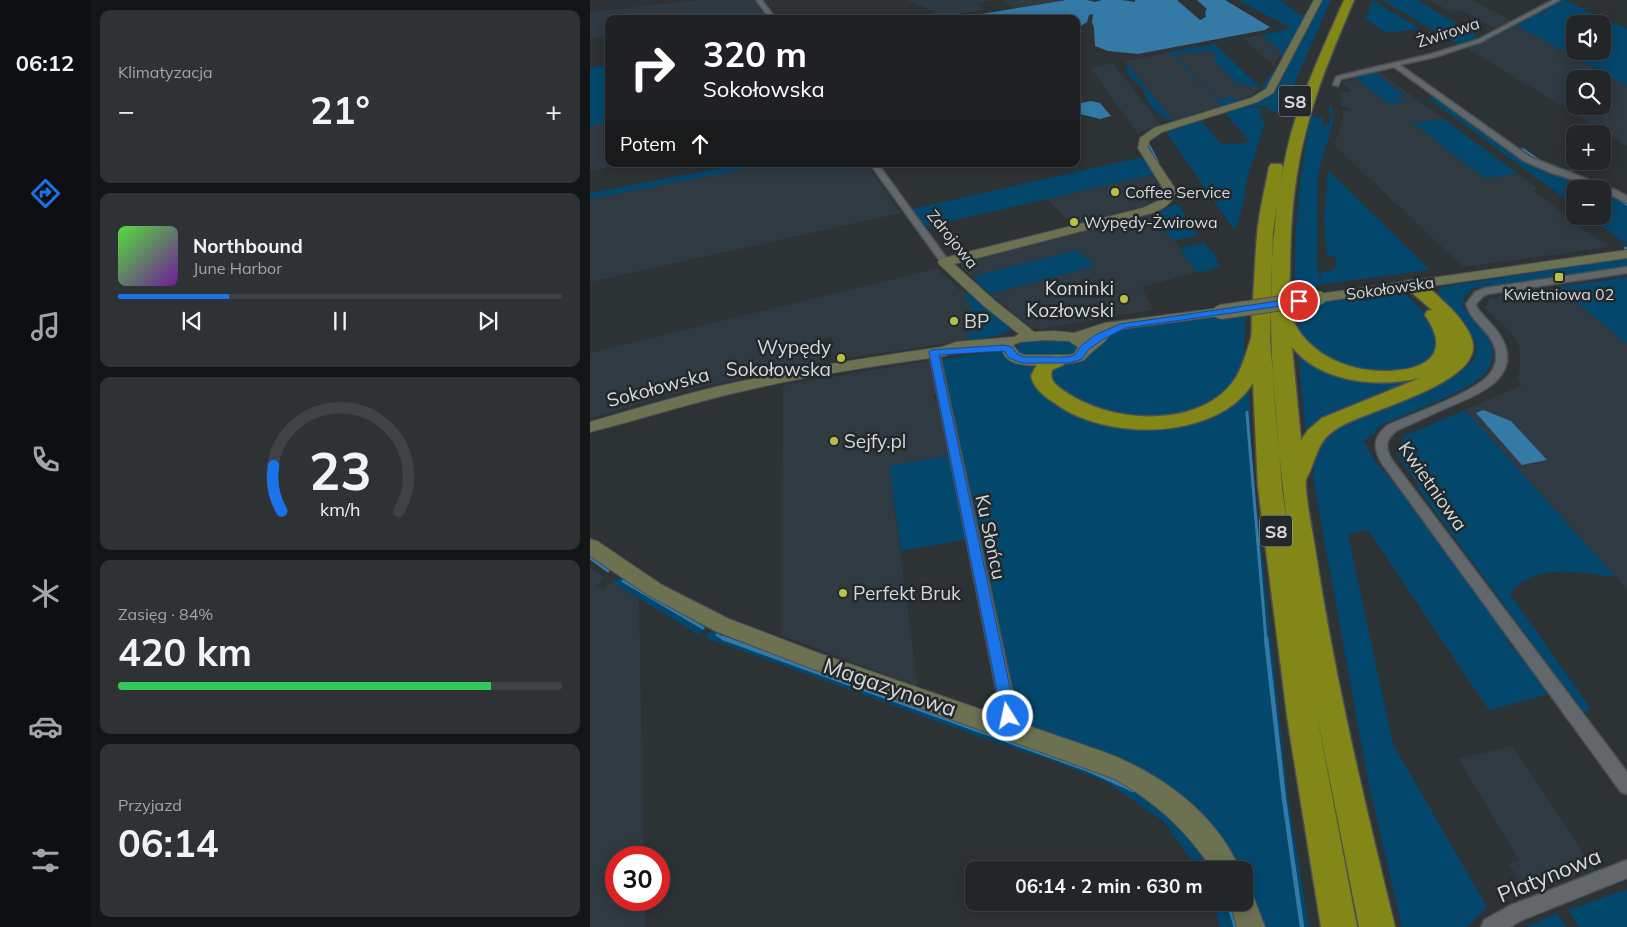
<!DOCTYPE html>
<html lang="pl">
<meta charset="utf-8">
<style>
body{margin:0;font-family:Mulish,sans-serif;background:#2e3234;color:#f1f3f6;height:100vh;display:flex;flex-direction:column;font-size:19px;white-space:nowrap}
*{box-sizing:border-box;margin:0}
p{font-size:16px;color:#a2a5a8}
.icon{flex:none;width:28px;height:28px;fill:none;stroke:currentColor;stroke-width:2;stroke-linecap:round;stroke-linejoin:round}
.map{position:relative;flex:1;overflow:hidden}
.drawer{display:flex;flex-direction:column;gap:10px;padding:10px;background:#131516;width:500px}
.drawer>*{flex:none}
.hud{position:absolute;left:15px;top:15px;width:475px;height:152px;border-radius:10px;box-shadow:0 2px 12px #0003,0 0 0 1px #3f4345;background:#202124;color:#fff;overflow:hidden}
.buttons{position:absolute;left:976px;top:15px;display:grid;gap:10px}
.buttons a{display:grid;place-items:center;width:45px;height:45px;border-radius:10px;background:#222628;box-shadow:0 2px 12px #0003,0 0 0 1px #3f4345;font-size:25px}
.speed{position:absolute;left:15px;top:846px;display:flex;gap:10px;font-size:25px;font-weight:700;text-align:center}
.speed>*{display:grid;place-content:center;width:65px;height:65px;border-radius:50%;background:#222628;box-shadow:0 2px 12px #0003,0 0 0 1px #3f4345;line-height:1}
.speed .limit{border:8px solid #d22;background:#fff;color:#111}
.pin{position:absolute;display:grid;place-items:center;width:42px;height:42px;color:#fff;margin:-21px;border:2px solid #fff;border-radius:50%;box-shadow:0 1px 5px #0007}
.me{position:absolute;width:55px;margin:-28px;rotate:350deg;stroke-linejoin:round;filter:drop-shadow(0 0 4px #0008)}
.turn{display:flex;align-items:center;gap:18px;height:105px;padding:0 15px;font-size:22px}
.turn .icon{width:65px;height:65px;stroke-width:2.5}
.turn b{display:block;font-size:35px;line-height:42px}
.then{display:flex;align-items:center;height:48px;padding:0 15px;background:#0003;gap:10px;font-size:19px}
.big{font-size:38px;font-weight:700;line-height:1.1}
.drawer .widget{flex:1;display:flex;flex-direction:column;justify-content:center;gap:8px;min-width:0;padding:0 18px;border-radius:10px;background:#2e3234}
.drawer .dial{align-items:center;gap:0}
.dial svg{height:130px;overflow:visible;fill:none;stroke:#3f4345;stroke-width:7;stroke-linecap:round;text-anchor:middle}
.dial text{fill:#f1f3f6;stroke:none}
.song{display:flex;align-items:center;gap:15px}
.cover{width:60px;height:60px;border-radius:8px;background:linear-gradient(135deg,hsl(110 70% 55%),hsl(280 70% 35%))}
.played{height:5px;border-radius:2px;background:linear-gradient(90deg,#1a73e8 25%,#3f4345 25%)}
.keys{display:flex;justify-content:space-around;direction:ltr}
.heat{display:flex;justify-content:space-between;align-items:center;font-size:28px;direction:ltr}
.charge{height:8px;border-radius:4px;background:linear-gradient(90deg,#34c759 84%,#3f4345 0)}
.trip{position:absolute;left:375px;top:861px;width:288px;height:50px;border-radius:10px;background:#222628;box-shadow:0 2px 12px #0003,0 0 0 1px #3f4345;font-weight:700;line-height:50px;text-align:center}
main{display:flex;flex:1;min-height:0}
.tabs{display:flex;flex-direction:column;width:90px;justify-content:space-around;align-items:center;background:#0e0f10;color:#a2a5a8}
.tabs .icon{width:35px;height:35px}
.tabs .active{color:#1a73e8}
.tabs b{font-size:22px;color:#f1f3f6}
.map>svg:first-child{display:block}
.built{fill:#303a42;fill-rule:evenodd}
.green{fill:#04476d;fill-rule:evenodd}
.water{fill:#3579a7}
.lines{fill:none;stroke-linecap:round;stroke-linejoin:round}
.stream-far3{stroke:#3579a7;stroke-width:2}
.stream-far2{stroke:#3579a7;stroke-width:2.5}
.stream-far1{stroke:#3579a7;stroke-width:3}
.stream{stroke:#3579a7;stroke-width:4.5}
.street-casing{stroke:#4b4f52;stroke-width:3}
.secondary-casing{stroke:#4b4f52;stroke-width:2}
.highway-casing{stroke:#4b4f52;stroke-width:3}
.street{fill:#62676b;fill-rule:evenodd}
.secondary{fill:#6c7152;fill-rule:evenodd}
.highway{fill:#838717;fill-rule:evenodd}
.secondary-bridge-casing{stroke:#4b4f52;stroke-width:16;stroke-linecap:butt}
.secondary-bridge{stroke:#6c7152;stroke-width:14}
.route{fill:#1a73e8;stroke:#114b97}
.poi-dot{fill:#bac045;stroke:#23282b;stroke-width:2}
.labels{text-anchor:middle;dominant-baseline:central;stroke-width:5;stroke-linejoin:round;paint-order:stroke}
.far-street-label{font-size:16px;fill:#d6d9db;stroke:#23282b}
.far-poi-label{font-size:16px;fill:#d6d9db;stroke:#23282b;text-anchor:start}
.shield{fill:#23282b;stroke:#a0a4a6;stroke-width:1}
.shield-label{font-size:18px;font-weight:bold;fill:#d6d9db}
.poi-label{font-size:19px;fill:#d6d9db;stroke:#23282b;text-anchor:start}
.street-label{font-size:19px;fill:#d6d9db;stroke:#23282b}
.near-street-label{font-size:22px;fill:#d6d9db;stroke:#23282b}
</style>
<main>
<nav class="tabs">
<b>06:12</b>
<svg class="icon active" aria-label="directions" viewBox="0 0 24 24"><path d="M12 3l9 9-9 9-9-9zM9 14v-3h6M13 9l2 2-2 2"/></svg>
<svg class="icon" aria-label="music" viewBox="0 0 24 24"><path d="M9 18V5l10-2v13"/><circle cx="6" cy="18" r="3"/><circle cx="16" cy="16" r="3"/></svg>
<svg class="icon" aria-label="phone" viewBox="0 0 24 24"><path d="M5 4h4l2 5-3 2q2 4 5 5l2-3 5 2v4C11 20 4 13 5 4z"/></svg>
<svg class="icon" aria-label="climate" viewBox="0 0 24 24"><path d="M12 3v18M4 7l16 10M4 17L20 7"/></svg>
<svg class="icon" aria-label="car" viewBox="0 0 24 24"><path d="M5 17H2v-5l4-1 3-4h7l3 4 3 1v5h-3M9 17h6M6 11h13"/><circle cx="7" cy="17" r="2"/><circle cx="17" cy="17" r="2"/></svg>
<svg class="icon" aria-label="filters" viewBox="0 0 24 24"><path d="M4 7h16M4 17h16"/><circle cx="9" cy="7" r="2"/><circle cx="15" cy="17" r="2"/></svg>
</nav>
<section class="drawer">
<div class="widget"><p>Klimatyzacja</p>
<div class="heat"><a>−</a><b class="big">21°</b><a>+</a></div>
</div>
<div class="widget">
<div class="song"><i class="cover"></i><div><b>Northbound</b><p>June Harbor</p></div></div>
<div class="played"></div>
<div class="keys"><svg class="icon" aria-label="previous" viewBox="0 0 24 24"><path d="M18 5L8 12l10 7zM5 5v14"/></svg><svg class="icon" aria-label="pause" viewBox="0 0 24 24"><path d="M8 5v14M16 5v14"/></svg><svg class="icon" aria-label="next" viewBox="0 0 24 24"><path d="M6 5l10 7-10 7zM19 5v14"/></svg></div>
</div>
<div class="widget dial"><svg viewBox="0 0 100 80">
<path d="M14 69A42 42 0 1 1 86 69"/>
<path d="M14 69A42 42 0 0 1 9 41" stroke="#1a73e8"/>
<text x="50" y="56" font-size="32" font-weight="700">23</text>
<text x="50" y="72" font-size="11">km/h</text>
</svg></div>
<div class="widget"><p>Zasięg · 84%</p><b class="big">420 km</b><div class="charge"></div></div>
<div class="widget"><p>Przyjazd</p><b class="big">06:14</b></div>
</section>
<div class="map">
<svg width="1037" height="927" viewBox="0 0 1037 927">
<rect width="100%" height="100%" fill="#2d3235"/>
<path class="built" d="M 111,0 L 163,0 L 169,6 L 167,7 L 176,14 L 140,19 L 19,19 L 19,36 L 0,39 L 0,12 Z
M 316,0 L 404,0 L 386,3 L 395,10 L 350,17 L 337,8 Z
M 412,0 L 471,0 L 424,8 Z
M 839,0 L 882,0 L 922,21 L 906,29 L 873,11 L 861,12 Z
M 926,25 L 1037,86 L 1037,146 L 877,48 L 905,36 ZM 985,79 L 1012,79 L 1012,106 L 985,106 Z
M 671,35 L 692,52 L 684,66 L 653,38 Z
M 625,44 L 671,88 L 657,98 L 583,121 L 535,61 Z
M 523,63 L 571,125 L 547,133 L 501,68 Z
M 788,71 L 854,119 L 823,123 L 894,178 L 928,174 L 948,189 L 944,191 L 994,230 L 1021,247 L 873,267 L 744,145 L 753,119 L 752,111 L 761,110 L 760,108 L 751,106 L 750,91 L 760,92 L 761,90 L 752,83 L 754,81 L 766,79 L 798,104 L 815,102 L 810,98 L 798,97 L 815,95 L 784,72 Z
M 19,123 L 19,164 L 38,164 L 0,171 L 0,126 Z
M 181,164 L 276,164 L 311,213 L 0,282 L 0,199 Z
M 561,175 L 569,186 L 553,207 L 488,223 L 482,224 L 456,199 Z
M 568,212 L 579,226 L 572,229 L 587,244 L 599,263 L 608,272 L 552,287 L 563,310 L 452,329 L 441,327 L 400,294 L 504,266 L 488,250 L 382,277 L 370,266 L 372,262 Z
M 349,268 L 352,276 L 356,275 L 369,290 L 372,289 L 382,299 L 402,337 L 244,360 L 239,344 L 242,340 L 241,337 L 232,339 L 222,342 L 224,348 L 229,347 L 233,360 L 231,362 L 194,369 L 189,365 L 179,367 L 176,373 L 97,390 L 0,418 L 0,353 Z
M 968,287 L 1037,344 L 1037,589 L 875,410 L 932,385 L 927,380 L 930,366 L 929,344 L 922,334 L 895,308 L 900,297 L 909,299 L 907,296 Z
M 343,360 L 349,391 L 343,396 L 345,402 L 351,401 L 362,455 L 299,466 L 328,687 L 191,635 L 193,385 Z
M 0,568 L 15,578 L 7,585 L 13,589 L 22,582 L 49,599 L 54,857 L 26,858 L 26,900 L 55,900 L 56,927 L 0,927 Z
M 922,746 L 1004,869 L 937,892 L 919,864 L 929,860 L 868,759 Z"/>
<path class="green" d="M 648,0 L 690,0 L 711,15 L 718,15 L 701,47 L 695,47 L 700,48 L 696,56 L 690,56 L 692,52 L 671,35 L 701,28 Z
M 731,0 L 741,0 L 692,112 L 679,111 L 679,107 L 656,105 L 681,93 L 689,85 Z
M 782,0 L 831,29 L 796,33 L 775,18 L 778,14 Z
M 792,0 L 827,0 L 892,39 L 871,46 Z
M 970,0 L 975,0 L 1037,29 L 1037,86 L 926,25 L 884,46 L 882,45 L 901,38 L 949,12 L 957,12 L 955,8 ZM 985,24 L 1012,24 L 1012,51 L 985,51 Z
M 625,44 L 671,88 L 681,73 L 687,74 L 678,89 L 647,83 L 623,59 L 627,57 L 620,51 L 584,54 L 626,100 L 641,97 L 647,102 L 633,108 L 579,52 Z
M 537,64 L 583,121 C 569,118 555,101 553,88 L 543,80 L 536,70 Z
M 19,65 L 19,123 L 0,126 L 0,68 Z
M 784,72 L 815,96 L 799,98 L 810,98 L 815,102 L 798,104 L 763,76 Z
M 845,96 L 957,171 L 955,173 L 981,178 L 1012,189 L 985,189 L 985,206 L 838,98 Z
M 653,106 L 671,108 L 670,118 L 676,119 L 656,183 L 654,201 L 645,231 L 576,132 L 611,120 L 632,145 L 660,142 L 635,113 Z
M 740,106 L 742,106 L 744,119 L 728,173 L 727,264 L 728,270 L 730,271 L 727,288 L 723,290 L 722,292 L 705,295 C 704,234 709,175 721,116 L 733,118 L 732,125 L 738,125 L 743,113 L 738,113 Z
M 854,119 L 928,174 L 894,178 L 823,123 Z
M 552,157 L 562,170 L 565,170 L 567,177 L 564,178 L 561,175 L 336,227 L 323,209 Z
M 152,164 L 181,164 L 0,199 L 0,193 Z
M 738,170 L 840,270 L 728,285 L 732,271 L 738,272 L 746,267 L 746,257 L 737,255 L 734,223 Z
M 1012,189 L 1037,203 L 1037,245 L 998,216 L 1012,216 Z
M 585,204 L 590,206 L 596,219 L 575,222 L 568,212 Z
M 598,223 L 608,235 L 584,241 L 572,228 Z
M 614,243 L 625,255 L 629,266 L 618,271 L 608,272 L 599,263 L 590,248 Z
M 487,250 L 505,266 L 400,294 L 382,277 Z
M 1037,258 L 1037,266 L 884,288 L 875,296 L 872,306 C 881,316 904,339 903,353 C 903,360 899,369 895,374 C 879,391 814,415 791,425 L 784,434 L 774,440 L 783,458 L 833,519 L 914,631 L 919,639 L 917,641 L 922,648 L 927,649 L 959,694 L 899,710 L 778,530 L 758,534 L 803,744 L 897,907 L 877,927 L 812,927 L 779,786 L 723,478 C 725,455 728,447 742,430 L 864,377 L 883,362 L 887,347 L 877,325 L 849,297 L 849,291 L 852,287 Z
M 1037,277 L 1037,344 L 968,287 Z
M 800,291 L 815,294 L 839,317 L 849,335 L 848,351 C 844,355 839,362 834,364 C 800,383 731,371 712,335 C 708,328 708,314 706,305 Z
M 376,293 L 382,294 L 422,330 L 406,336 L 379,340 L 377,333 L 389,329 L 381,318 L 385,314 L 379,315 L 377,312 L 383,310 L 374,295 L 371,296 Z
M 656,312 L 653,363 L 641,389 L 608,410 L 573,419 L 526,418 L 469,393 L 457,372 L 469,365 L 490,362 L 513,339 L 536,329 Z
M 472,338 L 486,343 L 488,347 L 484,354 L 436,356 L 427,351 L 426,348 C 434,336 458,340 472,338 Z
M 408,350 L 447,364 L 443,373 L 464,402 L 492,417 L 570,427 L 659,388 L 662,463 L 698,797 L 719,927 L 675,927 C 669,912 654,884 654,870 L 649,870 L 590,799 L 433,725 L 423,708 L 348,360 L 406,352 Z
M 708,351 L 783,381 L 806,382 L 840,375 L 733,419 L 716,434 Z
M 875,410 L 1026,577 C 998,574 960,565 934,581 C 929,584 924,589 920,594 L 1001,709 L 993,712 L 827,487 L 829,486 L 807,454 L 814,436 Z
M 362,455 L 379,539 L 311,551 L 299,466 Z
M 31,577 L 68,601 L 115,626 L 115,629 L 109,635 L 22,582 Z
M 126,631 L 532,780 L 578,811 L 625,870 L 609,870 L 573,821 L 516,782 L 463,761 L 395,739 L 114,637 L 120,632 Z
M 1037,889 L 1037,927 L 989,927 L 978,910 Z
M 623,903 L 642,903 L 651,927 L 630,927 Z
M 967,913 L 976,927 L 937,927 Z"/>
<path class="water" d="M 476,0 L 497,0 L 505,2 L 512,0 L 532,0 L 545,2 L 545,0 L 587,0 L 610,20 L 616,17 L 615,12 L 617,9 L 607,0 L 635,0 L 680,27 L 675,30 L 548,54 L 518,51 L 505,46 L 504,28 L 502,22 L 503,14 L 499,15 L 497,22 L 486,29 L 486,19 L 413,19 L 405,15 L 395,19 L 361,19 Z
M 501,101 L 510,103 L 521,116 L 510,119 L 486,113 L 486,104 Z
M 893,410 L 921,421 L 957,460 L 932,465 L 886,413 Z"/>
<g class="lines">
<path class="stream-far3" d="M 824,75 L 838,85
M 854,96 L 865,104
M 866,105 L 894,124
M 896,126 L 906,133
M 910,136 L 918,141
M 558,143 L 568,162
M 933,149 L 949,160
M 971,169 L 982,172
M 1026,197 L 1037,205"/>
<path class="stream-far2" d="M 1035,248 L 1037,248
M 657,412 L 657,416"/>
<path class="stream-far1" d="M 657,414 L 676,640
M 0,558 L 18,571
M 33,581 L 113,628
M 127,635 L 136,640"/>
<path class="stream" d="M 133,638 L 499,770 L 543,790
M 676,638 L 694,799 L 712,927
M 638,902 L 646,927"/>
<g class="street-casing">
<path id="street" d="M 166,0 L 172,0 L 186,19 L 180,19 Z
M 963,0 L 970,0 L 891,42 L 845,57 L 810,65 L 940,157 L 1028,191 L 1037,196 L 1037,203 L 1012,191 L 1012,189 L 959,172 L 934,161 L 804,67 L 756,78 L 751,79 L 748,86 L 743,85 L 746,77 L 752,75 L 841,54 L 887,40 Z
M 280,164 L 288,164 L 358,260 L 358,264 L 352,264 Z
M 1037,267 L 1037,273 L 898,294 L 893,296 L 886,304 L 887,308 C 897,321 912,332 916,349 C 925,383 879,398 856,408 C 839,416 823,423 806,431 C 795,440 795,448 802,460 L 1037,772 L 1037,794 L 1031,792 L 793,465 C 783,449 782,438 798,425 C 823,414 880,394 897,377 C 905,369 908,359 905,348 C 900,330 880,321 876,304 L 885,292 L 895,288 Z
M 344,349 L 349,352 L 427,713 L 419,732 L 413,734 L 407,732 L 405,727 L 411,713 L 339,352 Z
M 1037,860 L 1037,878 L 932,920 L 920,927 L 891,927 L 894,920 L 919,906 Z"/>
</g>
<g class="secondary-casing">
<path id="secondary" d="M 724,0 L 732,0 L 683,93 L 667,102 L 572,132 L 559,141 L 558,148 L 586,190 C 583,203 574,209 562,213 L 364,264 L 404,300 L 444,332 L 465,331 L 484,333 L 515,323 L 630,308 L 635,309 L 637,312 L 635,315 L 517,331 L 520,335 C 513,345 502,350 494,360 C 479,365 431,370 418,359 C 415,357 413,352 411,349 L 413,347 L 368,351 L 354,356 C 291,365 228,374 166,388 C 110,400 55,418 0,432 L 0,422 C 55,406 110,389 167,378 C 228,365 290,356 352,347 L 366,342 L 424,337 L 429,334 L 394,306 L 350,265 L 348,262 L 350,259 L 553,208 L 568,201 L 574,190 L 548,148 L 550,138 L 564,128 L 661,98 L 676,89 ZM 455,340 L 479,341 L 488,347 L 484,354 L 478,355 L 434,355 L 429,353 L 423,345 L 430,342 Z
M 1037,250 L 1037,258 L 729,302 L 722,298 L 729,294 Z
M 0,539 L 7,541 L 72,585 L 139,619 L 231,654 L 514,752 C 570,773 626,813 650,870 L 622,870 C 598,831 565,802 525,779 L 215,666 L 125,631 L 58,595 L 0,556 Z
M 654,889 L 662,893 L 675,927 L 647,927 L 640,902 L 654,902 Z"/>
</g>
<g class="highway-casing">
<path id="highway" d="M 754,0 L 764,0 C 746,43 727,86 716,131 C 704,176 700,224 700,270 C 700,283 697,303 701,315 C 714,352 756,371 793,371 C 832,371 864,357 835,315 L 837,311 L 842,310 L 813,285 L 816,281 C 830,278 842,290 852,300 C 864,311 881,328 883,345 C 887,385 774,411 748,428 C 730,439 729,449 722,466 C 721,470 717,476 716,480 C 714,491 724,540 726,554 C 745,680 775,804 805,927 L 769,927 L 725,705 L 767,927 L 731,927 L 698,723 L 668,487 L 663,383 C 627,441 517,441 466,404 C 455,397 444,389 441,376 L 448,362 L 466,355 L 473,357 L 476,361 L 473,365 L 462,370 C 459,381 466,385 474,391 C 506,413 549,421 587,414 C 608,410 629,400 642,383 C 651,372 656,354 660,341 C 663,334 661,322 662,314 C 664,288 665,261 667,235 C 669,212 675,189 679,167 L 681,164 L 691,164 L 693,167 L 683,232 L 680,339 L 692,487 L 699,538 C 683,406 667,265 701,134 C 714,88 735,44 754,0 ZM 702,347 C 731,383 788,388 830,378 L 732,418 L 718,430 L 711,440 Z"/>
</g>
<use href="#street" class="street"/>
<use href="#secondary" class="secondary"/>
<use href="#highway" class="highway"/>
<g class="secondary-bridge-casing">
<path id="secondary-bridge" d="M 630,312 L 729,298"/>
</g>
<use href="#secondary-bridge" class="secondary-bridge"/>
</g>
<path class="route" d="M 709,298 L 713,301 L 712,303 L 535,328 L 512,340 L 498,350 L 492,359 L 479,363 L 432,363 L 419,358 L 414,351 L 349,355 L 426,716 L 424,721 L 418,723 L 413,721 L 339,352 L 341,350 L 414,345 L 422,347 L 427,354 L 434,357 L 478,357 L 485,355 L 491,346 L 505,335 L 530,324 Z"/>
<g class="poi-dot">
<circle cx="525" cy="192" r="5"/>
<circle cx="484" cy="222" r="5"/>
<rect x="964" y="272" width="10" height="10" rx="2.5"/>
<circle cx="534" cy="299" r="5"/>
<circle cx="364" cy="321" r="5"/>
<circle cx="251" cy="358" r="5"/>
<circle cx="244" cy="441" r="5"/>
<circle cx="253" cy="593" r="5"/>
</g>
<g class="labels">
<g class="far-street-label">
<text transform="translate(858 32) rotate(-18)">Żwirowa</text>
<text transform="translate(363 239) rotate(51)">Zdrojowa</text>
<text transform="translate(800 288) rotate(-8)">Sokołowska</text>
</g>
<g class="far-poi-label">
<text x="535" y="192">Coffee Service</text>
<text x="494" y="222">Wypędy-Żwirowa</text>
<text x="969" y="294" text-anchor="middle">Kwietniowa 02</text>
</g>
<g class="shield">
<rect x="689" y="85.5" width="32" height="31" rx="4"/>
<rect x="670" y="515.5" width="32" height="31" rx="4"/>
</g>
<g class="shield-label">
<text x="705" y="101">S8</text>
<text x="686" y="531">S8</text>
</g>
<g class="poi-label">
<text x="524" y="288" text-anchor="end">Kominki<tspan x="524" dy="22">Kozłowski</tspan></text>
<text x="374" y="321">BP</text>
<text x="241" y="347" text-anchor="end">Wypędy<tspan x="241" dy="22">Sokołowska</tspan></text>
<text x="254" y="441">Sejfy.pl</text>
<text x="263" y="593">Perfekt Bruk</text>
</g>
<g class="street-label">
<text transform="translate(68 387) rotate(-15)">Sokołowska</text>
<text transform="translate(843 486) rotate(55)">Kwietniowa</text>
<text transform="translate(401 537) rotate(78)">Ku Słońcu</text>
</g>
<g class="near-street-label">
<text transform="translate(300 687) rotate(19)">Magazynowa</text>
<text transform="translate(959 875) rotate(-22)">Platynowa</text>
</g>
</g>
</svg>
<div class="buttons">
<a><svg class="icon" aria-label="sound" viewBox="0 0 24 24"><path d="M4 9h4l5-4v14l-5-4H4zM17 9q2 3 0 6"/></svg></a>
<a><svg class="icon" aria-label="search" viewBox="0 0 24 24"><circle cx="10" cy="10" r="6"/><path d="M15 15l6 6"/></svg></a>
<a>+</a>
<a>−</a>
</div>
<div class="speed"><div class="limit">30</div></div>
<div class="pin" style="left:709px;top:301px;background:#d93025"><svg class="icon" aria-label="arrive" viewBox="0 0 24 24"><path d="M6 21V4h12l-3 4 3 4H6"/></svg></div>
<svg class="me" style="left:418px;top:716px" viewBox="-20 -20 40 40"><circle r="17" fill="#1a73e8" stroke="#fff" stroke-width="3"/><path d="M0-11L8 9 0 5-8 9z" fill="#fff"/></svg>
<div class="trip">06:14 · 2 min · 630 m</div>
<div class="hud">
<div class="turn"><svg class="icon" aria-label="right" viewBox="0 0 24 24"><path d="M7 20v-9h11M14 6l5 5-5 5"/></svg><div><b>320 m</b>Sokołowska</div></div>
<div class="then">Potem<svg class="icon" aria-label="ahead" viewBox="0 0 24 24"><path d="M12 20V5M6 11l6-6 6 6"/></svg></div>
</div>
</div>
</main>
